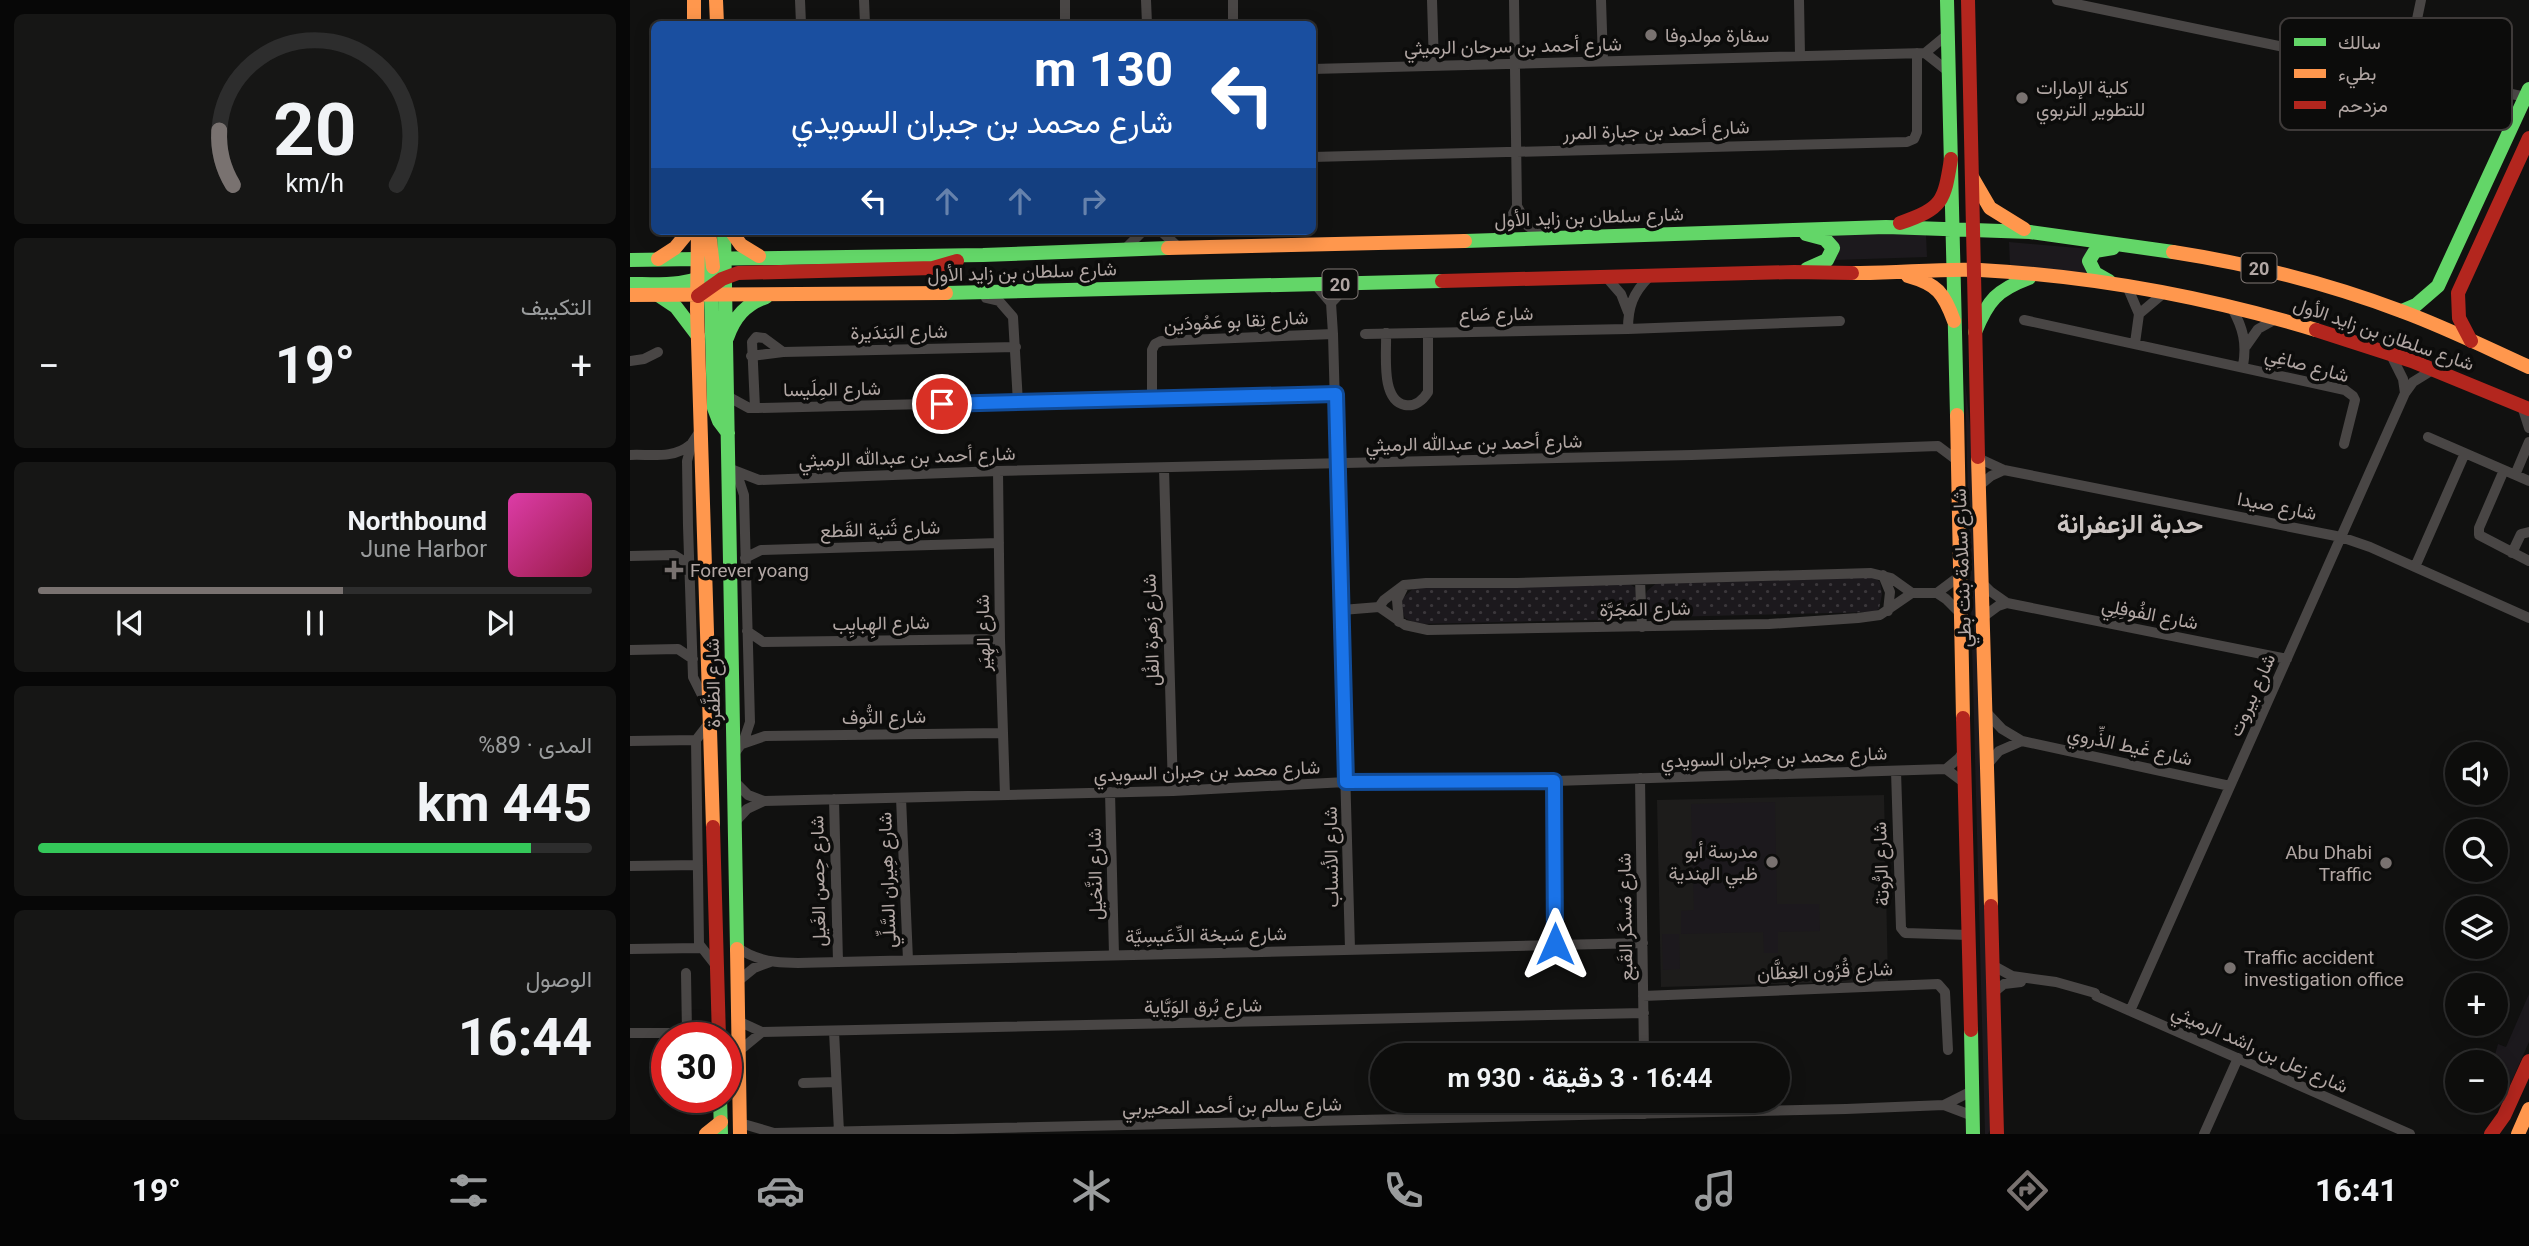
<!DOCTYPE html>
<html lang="ar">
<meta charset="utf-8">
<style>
body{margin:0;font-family:Roboto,Vazirmatn,sans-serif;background:#161615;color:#f1f3f6;direction:rtl;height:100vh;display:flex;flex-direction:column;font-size:26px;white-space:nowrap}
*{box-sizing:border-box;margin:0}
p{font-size:23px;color:#9a9c9d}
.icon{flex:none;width:38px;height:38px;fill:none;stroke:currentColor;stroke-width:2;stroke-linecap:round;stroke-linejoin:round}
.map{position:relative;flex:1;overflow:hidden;direction:ltr}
.panel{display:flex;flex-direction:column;gap:14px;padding:14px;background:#070707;width:630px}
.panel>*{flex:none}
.guide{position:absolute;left:21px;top:21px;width:665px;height:214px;border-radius:10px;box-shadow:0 4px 18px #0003,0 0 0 2px #2d2d2d;direction:rtl;background:#1a4fa0;color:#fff;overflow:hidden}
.tools{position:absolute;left:1815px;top:742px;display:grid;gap:14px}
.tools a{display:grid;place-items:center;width:63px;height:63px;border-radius:50%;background:#0d0d0c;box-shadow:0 4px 18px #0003,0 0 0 2px #2d2d2d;font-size:35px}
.speed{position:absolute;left:21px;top:1022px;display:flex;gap:14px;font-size:35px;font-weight:700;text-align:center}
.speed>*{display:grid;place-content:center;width:91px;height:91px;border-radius:50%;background:#0d0d0c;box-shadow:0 4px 18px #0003,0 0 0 2px #2d2d2d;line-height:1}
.speed .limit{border:10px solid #d22;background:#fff;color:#111}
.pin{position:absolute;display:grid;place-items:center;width:60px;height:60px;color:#fff;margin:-30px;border:4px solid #fff;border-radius:50%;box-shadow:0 2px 7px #0007}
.me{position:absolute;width:77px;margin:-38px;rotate:0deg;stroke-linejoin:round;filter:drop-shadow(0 0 5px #0008)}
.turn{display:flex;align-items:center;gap:24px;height:147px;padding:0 28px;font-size:32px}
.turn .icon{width:91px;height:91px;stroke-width:2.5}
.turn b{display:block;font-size:49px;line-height:60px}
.lanes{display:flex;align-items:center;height:66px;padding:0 28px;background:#0003;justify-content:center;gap:35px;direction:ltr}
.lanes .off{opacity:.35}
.big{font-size:52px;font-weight:700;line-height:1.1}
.panel .card{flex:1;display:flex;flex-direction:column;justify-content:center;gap:10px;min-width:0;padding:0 24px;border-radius:10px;background:#161615}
.panel .dial{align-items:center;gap:0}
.dial svg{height:182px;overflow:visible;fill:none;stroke:#2d2d2d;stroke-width:7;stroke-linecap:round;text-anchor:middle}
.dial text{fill:#f1f3f6;stroke:none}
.song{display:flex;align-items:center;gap:21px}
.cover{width:84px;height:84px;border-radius:10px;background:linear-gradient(135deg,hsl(320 70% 55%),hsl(340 70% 35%))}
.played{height:7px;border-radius:4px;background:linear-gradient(90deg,#797270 55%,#2d2d2d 55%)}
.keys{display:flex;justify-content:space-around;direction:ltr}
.heat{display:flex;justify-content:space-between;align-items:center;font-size:38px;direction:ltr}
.charge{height:10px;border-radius:5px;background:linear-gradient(90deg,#34c759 89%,#2d2d2d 0)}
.trip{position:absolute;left:740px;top:1043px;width:420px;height:70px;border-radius:35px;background:#0d0d0c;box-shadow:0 4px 18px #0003,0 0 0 2px #2d2d2d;font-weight:700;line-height:70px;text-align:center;direction:rtl}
.menu{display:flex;height:112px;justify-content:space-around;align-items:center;background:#050505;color:#9a9c9d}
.menu .icon{width:49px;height:49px}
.menu .current{color:#797270}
.menu b{font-size:32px;color:#f1f3f6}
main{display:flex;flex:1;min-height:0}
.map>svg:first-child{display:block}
.built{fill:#1d1c1b}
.grass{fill:#1c191d}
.park{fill:url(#park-dots)}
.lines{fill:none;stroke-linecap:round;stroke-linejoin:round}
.street{stroke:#494645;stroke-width:10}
.fast{stroke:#63d668;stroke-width:14}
.slow{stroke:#ff974d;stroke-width:14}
.jam{stroke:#b3261e;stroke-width:14}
.route-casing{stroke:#114b97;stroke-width:18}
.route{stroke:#1a73e8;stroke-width:12}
.poi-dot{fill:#797270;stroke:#0c0c0b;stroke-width:2.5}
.labels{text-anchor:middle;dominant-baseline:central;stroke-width:7;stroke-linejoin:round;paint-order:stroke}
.shield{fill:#0c0c0b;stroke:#807875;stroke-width:2}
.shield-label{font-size:18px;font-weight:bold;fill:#b1a6a3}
.poi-label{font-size:19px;fill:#b1a6a3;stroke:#0c0c0b;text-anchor:start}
.street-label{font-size:19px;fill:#b1a6a3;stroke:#0c0c0b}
.district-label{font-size:26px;font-weight:bold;fill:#cdc6c3;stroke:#0c0c0b}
.key{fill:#0c0c0b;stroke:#3e3a39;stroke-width:2}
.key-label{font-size:19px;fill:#b1a6a3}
</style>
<main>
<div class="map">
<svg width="1899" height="1134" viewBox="0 0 1899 1134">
<defs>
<pattern id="park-dots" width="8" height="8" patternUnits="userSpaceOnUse" patternTransform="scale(1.75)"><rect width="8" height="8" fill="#1c191d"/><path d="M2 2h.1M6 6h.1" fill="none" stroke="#3b373b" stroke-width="1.8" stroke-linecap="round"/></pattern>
</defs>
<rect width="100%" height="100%" fill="#111110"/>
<path class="built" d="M 1254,795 L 1258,981 L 1031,987 L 1027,800 Z"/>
<path class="grass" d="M 1296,234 L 1297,257 L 1205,260 L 1202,235 Z
M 1379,242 L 1460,249 L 1459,273 L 1380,265 Z
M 1335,382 L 1342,442 L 1361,1128 L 1358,1134 L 1355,1134 Z
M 1145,802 L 1147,904 L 1189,904 L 1190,931 L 1148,932 L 1148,953 L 1134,953 L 1133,932 L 1051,934 L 1051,911 L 1064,910 L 1061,804 Z
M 1032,934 L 1049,934 L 1050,969 L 1033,970 Z
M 1899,994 L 1899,1042 L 1876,1094 L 1866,1078 L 1866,1062 L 1863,1062 L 1868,1044 L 1876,1047 Z"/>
<path class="park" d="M 1241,575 L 1250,582 L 1252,594 L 1249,609 L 1242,612 L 1032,617 L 1019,611 L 1014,600 L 1017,591 L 1029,581 Z
M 996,582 L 1006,588 L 1008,601 L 1005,615 L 998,619 L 787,624 L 775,618 L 770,606 L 773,598 L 784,588 Z"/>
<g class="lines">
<path class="street" d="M 170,0 L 171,24
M 234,0 L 235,24
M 435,0 L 435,24
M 516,0 L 517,24
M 603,0 L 603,24
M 802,0 L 804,66
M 971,0 L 973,61
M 1169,0 L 1170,55
M 1427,0 L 1896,97
M 1295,53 L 1318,34
M 682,69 L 1295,53 L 1319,72
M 1776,72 L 1791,0
M 682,157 L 1277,142 L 1284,139 L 1287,132 L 1287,53
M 887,206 L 898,226 L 913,236
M 531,231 L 548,247
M 864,240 L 875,229 L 887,206 L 884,0
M 496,248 L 513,231
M 977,278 L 991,294 L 998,312
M 685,284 L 701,303 L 703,334 L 720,949
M 1497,286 L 1509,314 L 1505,343
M 356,298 L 369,301 L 383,317 L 388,403
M 701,303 L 719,284
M 1602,308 C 1613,328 1617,343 1613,366
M 1509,314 L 1535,292
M 1394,320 L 1715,390 L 1723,396 L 1725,400 L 1714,444
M 998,329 C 998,307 1003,293 1019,277
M 756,333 C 757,353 750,400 775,405 C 785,407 793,400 798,392 L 798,333
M 735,334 L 998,329 L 1210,321
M 1616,346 L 1628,329 L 1646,319
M 1761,355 L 1773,379 L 1775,393
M 121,356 L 153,352 L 386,347
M 0,361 L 14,359 L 28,352
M 97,396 L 119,408 L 128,408 L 706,394
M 522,399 L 522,350 L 525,344 L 531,341 L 703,334
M 1892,406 L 1899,428
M 125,408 L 122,342 L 126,337 L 134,338 L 153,352
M 70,431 L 62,443 L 57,461 L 58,526 L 63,677 L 78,707
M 1798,437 L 1899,481
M 0,455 C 20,454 44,459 60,445
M 1348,458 L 1374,470 L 1711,537 L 1740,547 L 1899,618
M 98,468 L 129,480 L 368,471 L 1062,455 L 1308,446 L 1328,461
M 534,468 L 543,791
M 1874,470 L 1849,528 L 1849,535 L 1899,561
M 368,471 L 370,639 L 375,795
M 1885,475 L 1899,442
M 1349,486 L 1361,476 L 1374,470
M 1882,553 L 1891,534 L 1899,532
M 0,556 L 44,555 L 60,565
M 115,558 L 131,550 L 369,543
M 1785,567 L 1835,453
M 1253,575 L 1260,592 L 1258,611
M 1010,580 L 1012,627
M 1352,583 L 1360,591 L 1377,603 L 1657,659
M 1307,593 L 1331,575
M 749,607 L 775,625 L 798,630 L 1139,624 L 1228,618 L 1250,615 L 1282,593
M 712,610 L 749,607 L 754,600 L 774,585 L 796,583 L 887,583 L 1241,573 L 1261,578 L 1282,593 L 1307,593 L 1316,599 L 1331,614
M 1353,617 L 1368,606 L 1377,603
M 769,622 L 767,600 L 774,586
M 117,631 L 133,642 L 370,639
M 0,650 L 48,649 L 63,659
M 1356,712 L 1372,729 L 1392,741 L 1600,786
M 80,722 L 66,740 L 69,944 L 87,967
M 0,741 L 66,740
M 112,744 L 135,736 L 373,733
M 104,754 L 114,740 L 120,722 L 114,495 L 106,471
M 1357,765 L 1369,751 L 1392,741
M 1316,769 L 1329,758 L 1335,749
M 1266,771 L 1271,928 L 1275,933 L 1339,935
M 1010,778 L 1014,1055
M 104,781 L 118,795 L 134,801
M 924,781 L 925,944
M 480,792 L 484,955
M 271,798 L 278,960
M 204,799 L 208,962
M 105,822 L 117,809 L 134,801 L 543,791 L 716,782 L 924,781 L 1316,769 L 1336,784
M 0,866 L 68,865
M 107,947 C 136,969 173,962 208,962 L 1013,943
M 0,949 L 70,948
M 1362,965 L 1382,976 L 1426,982 L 1465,993 L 1466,996 L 1780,1134
M 56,973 L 57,1033
M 108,981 L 124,968 L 140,962
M 1363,993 L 1374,984 L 1391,982
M 1013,996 L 1308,984 L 1315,992 L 1318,1050
M 1500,1011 L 1775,393 L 1783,382 L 1804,369
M 108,1021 L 132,1032 L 1014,1013
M 204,1031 L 209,1132
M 0,1033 L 70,1033 L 88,1026
M 109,1051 L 132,1032
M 173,1083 L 206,1082
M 1015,1101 L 1015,1114
M 1314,1105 L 1343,1116
M 110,1123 L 144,1133 L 1216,1109 L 1314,1105 L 1342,1091
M 1574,1134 L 1608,1058"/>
<path class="fast" d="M 1317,0 L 1327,415
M 94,231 L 107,949
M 1176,234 L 1195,239 L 1203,248 L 1197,260 L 1177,269
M 835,241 L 1256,227 L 1400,232 L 1543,252
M 69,259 L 81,295 L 84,408 L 89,421 L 98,433
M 0,260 L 353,255 L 538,248
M 1479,281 L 1465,273 L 1459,261 L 1465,251 L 1483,248
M 0,284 C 29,284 59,287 85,271
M 316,293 L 812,281
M 28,295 L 46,307 L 68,336
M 1772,311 L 1786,305 L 1808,286 L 1899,89
M 1345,332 C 1358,300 1367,290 1399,278
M 97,338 C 104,318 115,304 136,297
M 1341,1030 L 1343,1134
M 90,1097 L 91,1134"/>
<path class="slow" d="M 64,0 L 64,24
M 86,0 L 87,24
M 1342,177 L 1360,208 L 1394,229
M 68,231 L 67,309 L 83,827
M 79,231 L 83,267
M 101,231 L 111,245 L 129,256
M 538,248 L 835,241
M 1543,252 C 1621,264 1697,283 1771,311 C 1815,327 1857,348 1899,367
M 28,259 L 45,248 L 59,231
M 1222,273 C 1265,274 1307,268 1350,270 C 1463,276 1577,297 1686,330
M 1278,276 C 1307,284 1314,293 1324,321
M 0,295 L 316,293
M 1327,415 L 1333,718
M 1348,457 L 1361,906
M 107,949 L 110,1134
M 76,1134 L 91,1122
M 1888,1134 L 1899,1109"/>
<path class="jam" d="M 1338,0 L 1348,457
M 1270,223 C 1313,208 1314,202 1321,159
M 812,281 L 1164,272 L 1222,273
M 68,296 L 92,279 L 108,273 L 303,268 L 327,261
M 1686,330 L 1782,361 L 1899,409
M 1841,341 L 1829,318 L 1828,293 L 1899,138
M 1333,718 L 1341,1030
M 83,827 L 89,1038
M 1361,906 L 1367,1134
M 1861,1134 L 1874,1116 L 1899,1061"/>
</g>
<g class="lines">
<g class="route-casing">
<path id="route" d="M 312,404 L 706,394 L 716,782 L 924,781 L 925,944"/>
</g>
<use href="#route" class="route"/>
</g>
<g class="poi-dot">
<circle cx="1021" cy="35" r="7"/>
<circle cx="1392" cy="98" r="7"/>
<path d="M40.5 559.5h7v7h7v7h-7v7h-7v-7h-7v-7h7z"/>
<circle cx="1142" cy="862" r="7"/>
<circle cx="1756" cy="863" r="7"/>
<circle cx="1600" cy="968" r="7"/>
</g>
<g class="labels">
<g class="shield">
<rect x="1611.5" y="253.5" width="35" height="29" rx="5"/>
<rect x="692.5" y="269.5" width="35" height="29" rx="5"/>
</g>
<g class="shield-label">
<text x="1629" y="268">20</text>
<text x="710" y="284">20</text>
</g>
<g class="poi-label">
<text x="1035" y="35">سفارة مولدوفا</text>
<text x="1406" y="87">كلية الإمارات<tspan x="1406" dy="22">للتطوير التربوي</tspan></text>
<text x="60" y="570">Forever yoang</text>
<text x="1128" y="851" text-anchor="end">مدرسة أبو<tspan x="1128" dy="22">ظبي الهندية</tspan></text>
<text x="1742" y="852" text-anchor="end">Abu Dhabi<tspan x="1742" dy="22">Traffic</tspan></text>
<text x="1614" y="957">Traffic accident<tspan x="1614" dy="22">investigation office</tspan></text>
</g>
<g class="street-label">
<text transform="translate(883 46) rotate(-1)">شارع أحمد بن سرحان الرميثي</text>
<text transform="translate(1026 130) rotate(-2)">شارع أحمد بن جبارة المرر</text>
<text transform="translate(959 217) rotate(-2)">شارع سلطان بن زايد الأول</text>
<text transform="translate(392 272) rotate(-2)">شارع سلطان بن زايد الأول</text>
<text transform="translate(866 314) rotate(-1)">شارع صَاع</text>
<text transform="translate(606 321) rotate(-3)">شارع نِقا بو عَمُودَين</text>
<text transform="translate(269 332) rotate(-1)">شارع البَندَيرة</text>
<text transform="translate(1754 334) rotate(19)">شارع سلطان بن زايد الأول</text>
<text transform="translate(1677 365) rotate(15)">شارع صاغِي</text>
<text transform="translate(202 389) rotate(-1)">شارع المِلَيسا</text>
<text transform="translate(844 443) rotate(-1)">شارع أحمد بن عبدالله الرميثي</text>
<text transform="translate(277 457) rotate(-2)">شارع أحمد بن عبدالله الرميثي</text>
<text transform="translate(1647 506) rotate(11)">شارع صيدا</text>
<text transform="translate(250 529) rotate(-2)">شارع ثَنية القَطع</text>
<text transform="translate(1332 568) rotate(-92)">شارع سلامة بنت بطي</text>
<text transform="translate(1015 609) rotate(-1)">شارع المَجَرَّة</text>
<text transform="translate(1520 614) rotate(11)">شارع الفُوفِلِي</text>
<text transform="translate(251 623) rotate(-1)">شارع الهِبايِب</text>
<text transform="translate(521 630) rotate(-92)">شارع زَهرة الفُل</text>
<text transform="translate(353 633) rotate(-91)">شارع الهِيَر</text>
<text transform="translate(83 683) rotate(-91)">شارع الظَّفرة</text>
<text transform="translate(1622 695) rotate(-66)">شارع بيروت</text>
<text transform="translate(254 717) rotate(-1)">شارع النُّوف</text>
<text transform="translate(1500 746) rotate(12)">شارع غَيط الذِّروي</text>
<text transform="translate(1144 757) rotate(-2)">شارع محمد بن جبران السويدي</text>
<text transform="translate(577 771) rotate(-2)">شارع محمد بن جبران السويدي</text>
<text transform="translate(701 857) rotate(-91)">شارع الأنساب</text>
<text transform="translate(1251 864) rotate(-92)">شارع الرُّوتة</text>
<text transform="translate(465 874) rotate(-91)">شارع النَّخيل</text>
<text transform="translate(257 880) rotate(-92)">شارع هِيران السَّلِّي</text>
<text transform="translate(188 881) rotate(-91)">شارع حِصن الغَيل</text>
<text transform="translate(995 917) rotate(-91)">شارع مَسكَر القَبع</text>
<text transform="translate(576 935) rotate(-1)">شارع سَبخة الدِّعَيسِيَّة</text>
<text transform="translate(1195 971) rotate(-2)">شارع قُرُون الغِظَّان</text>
<text transform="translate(573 1006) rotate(-1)">شارع بُرق الوَيَّاية</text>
<text transform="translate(1630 1049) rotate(24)">شارع زعل بن راشد الرميثي</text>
<text transform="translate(602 1106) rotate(-1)">شارع سالم بن أحمد المحيربي</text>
</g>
<g class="district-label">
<text x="1500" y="524">حدبة الزعفرانة</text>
</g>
</g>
<rect x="1650" y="18" width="232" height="112" rx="10" class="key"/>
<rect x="1664" y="38" width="32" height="8" fill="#63d668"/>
<rect x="1664" y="69" width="32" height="9" fill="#ff974d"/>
<rect x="1664" y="101" width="32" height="8" fill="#b3261e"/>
<g class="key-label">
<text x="1708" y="49">سالك</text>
<text x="1708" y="80">بطيء</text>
<text x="1708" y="112">مزدحم</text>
</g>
</svg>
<div class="tools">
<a><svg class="icon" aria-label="sound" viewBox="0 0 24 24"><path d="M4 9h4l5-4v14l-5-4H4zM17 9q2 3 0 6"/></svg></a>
<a><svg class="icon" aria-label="search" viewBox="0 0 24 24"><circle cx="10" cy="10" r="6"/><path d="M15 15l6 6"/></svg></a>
<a><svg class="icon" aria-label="layers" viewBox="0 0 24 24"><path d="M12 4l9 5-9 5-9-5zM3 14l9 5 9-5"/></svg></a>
<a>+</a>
<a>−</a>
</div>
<div class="speed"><div class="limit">30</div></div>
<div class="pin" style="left:312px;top:404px;background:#d93025"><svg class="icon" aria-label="arrive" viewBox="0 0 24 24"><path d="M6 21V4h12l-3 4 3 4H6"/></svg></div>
<svg class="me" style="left:925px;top:944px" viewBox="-20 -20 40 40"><path d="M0-17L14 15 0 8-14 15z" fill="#1a73e8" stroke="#fff" stroke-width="4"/></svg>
<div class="trip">16:44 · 3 دقيقة · 930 m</div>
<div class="guide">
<div class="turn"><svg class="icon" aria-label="left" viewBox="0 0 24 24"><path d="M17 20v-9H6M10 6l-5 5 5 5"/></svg><div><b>130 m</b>شارع محمد بن جبران السويدي</div></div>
<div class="lanes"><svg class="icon" aria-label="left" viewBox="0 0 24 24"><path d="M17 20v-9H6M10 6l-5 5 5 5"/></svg><svg class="icon off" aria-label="ahead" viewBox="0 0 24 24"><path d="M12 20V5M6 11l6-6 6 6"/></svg><svg class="icon off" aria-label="ahead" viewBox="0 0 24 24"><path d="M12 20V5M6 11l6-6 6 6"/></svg><svg class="icon off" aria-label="right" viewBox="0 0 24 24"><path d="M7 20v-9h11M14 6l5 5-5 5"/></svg></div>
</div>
</div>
<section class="panel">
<div class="card dial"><svg viewBox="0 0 100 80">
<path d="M14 69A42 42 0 1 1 86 69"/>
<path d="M14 69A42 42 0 0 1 8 45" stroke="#797270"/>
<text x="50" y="56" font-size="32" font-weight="700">20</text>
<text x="50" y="72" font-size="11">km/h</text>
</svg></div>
<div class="card"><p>التكييف</p>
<div class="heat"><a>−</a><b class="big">19°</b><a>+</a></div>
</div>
<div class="card">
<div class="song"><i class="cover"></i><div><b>Northbound</b><p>June Harbor</p></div></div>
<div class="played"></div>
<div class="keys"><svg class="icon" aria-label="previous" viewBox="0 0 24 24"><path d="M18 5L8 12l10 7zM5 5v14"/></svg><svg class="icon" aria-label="pause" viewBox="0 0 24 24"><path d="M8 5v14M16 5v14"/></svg><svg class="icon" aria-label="next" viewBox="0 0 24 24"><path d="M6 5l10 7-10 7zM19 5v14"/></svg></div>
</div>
<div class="card"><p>المدى · 89%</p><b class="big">445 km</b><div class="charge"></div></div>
<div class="card"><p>الوصول</p><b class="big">16:44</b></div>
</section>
</main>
<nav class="menu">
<b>16:41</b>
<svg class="icon current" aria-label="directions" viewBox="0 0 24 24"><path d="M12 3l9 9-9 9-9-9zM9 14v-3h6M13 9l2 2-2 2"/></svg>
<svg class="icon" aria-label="music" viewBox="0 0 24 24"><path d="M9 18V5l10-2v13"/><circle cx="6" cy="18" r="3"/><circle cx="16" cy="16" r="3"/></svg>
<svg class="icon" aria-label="phone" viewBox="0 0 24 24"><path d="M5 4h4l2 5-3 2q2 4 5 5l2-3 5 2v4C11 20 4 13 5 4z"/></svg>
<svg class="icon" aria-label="climate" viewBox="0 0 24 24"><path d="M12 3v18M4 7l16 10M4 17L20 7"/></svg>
<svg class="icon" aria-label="car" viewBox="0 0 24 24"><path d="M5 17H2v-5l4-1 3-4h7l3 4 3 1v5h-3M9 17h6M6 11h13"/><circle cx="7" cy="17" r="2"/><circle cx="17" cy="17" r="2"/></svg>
<svg class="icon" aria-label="filters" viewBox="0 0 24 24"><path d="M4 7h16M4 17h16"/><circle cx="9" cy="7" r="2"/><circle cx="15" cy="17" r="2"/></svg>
<b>19°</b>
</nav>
